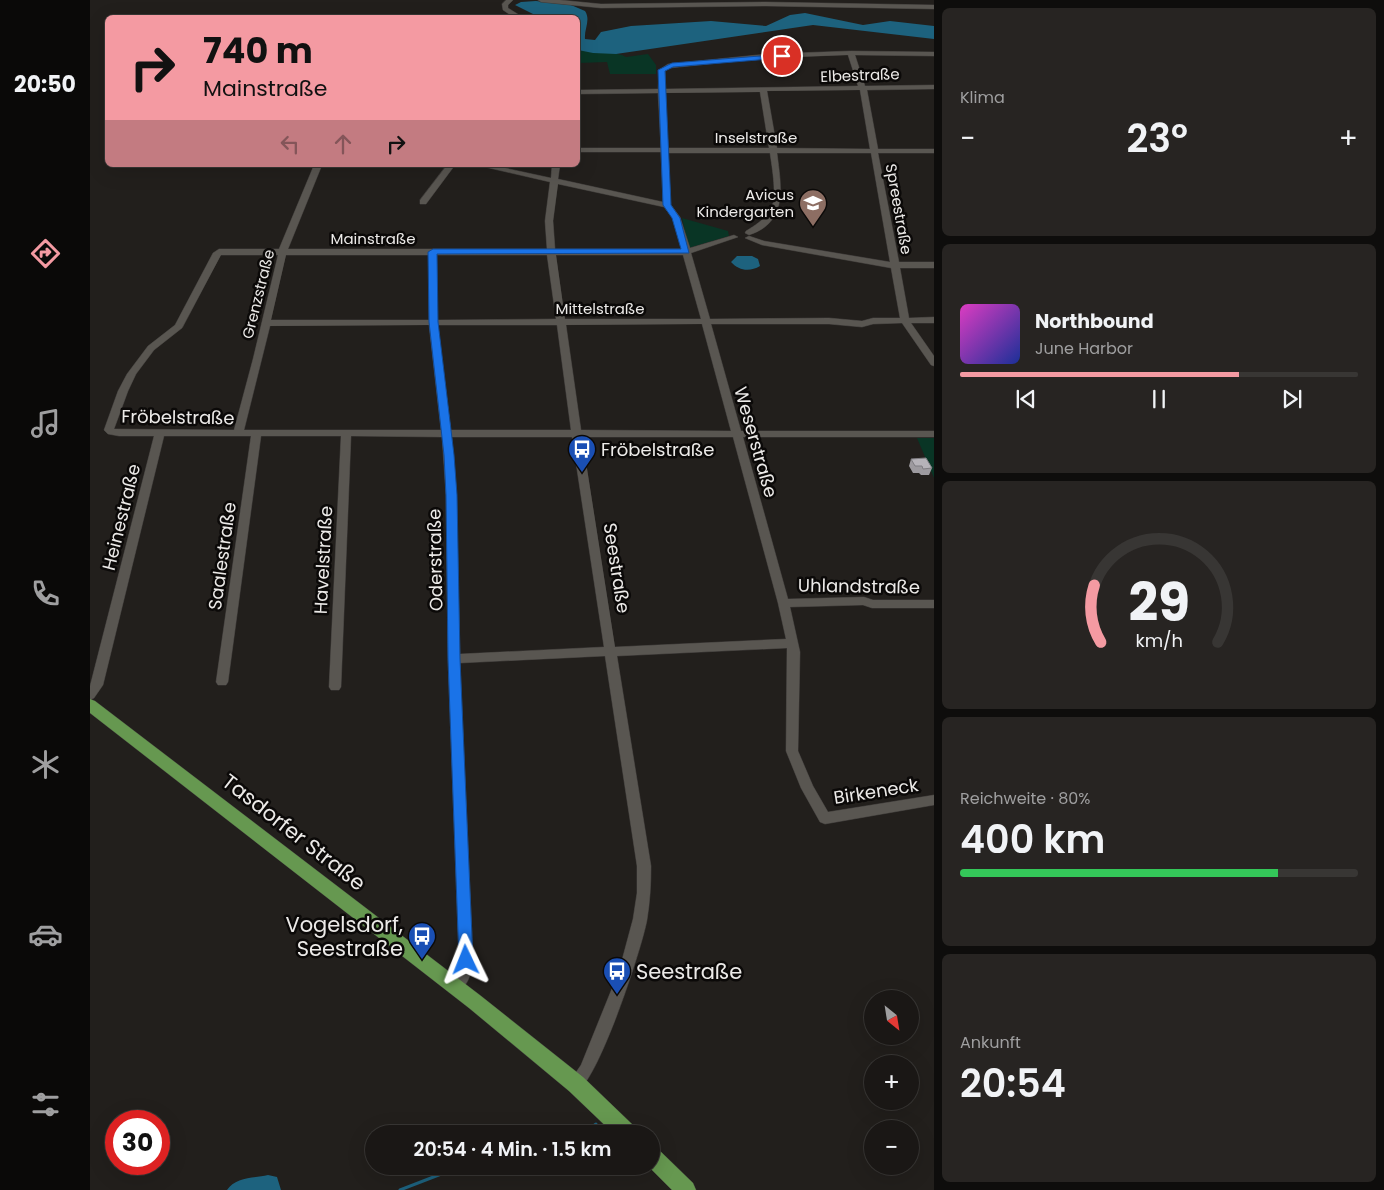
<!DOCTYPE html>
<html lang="de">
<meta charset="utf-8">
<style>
body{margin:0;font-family:Poppins,sans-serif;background:#272422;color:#f1f3f6;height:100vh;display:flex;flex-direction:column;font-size:19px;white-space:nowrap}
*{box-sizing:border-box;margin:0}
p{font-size:16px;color:#9f9fa0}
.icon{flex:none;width:28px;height:28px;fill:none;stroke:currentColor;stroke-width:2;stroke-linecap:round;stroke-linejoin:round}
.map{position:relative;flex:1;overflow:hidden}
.sheet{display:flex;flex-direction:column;gap:8px;padding:8px;background:#0e0d0c;width:450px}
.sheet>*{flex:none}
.banner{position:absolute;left:15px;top:15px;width:475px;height:152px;border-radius:8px;box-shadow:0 5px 20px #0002,0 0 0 1px #383634;background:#f49aa2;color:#111;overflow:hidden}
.needle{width:32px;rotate:150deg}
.controls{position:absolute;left:774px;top:990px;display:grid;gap:10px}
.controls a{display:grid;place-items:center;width:55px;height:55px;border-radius:50%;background:#1a1715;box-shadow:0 5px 20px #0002,0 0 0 1px #383634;font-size:25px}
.speed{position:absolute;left:15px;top:1110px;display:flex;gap:10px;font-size:25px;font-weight:700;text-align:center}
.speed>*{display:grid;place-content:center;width:65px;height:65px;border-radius:50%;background:#1a1715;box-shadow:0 5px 20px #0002,0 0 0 1px #383634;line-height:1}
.speed .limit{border:8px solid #d22;background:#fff;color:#111}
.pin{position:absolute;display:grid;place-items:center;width:42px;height:42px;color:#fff;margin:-21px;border:2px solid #fff;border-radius:50%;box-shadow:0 1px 5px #0007}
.me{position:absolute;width:55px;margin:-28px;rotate:358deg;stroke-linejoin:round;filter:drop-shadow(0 0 4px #0008)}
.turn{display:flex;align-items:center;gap:18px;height:105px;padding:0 15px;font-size:22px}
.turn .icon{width:65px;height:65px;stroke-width:2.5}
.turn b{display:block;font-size:35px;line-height:42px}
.lanes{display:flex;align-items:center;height:48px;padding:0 15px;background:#0003;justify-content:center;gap:25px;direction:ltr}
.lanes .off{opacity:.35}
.big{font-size:38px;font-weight:600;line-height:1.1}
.sheet .tile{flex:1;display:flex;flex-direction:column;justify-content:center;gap:8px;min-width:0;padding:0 18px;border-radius:8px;background:#272422}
.sheet .dial{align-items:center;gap:0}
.dial svg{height:130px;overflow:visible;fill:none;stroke:#383634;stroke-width:7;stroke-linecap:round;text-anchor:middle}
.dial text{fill:#f1f3f6;stroke:none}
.song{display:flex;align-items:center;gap:15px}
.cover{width:60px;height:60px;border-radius:8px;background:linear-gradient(135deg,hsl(310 70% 55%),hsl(230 70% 35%))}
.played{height:5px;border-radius:2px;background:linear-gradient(90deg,#f49aa2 70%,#383634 70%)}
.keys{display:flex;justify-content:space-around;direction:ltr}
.heat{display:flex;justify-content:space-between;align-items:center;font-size:28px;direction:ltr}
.charge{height:8px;border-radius:4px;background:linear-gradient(90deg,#34c759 80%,#383634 0)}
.trip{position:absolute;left:275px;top:1125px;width:295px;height:50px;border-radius:25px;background:#1a1715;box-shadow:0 5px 20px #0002,0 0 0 1px #383634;font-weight:600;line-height:50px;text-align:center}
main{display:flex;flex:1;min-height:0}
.dock{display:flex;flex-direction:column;width:90px;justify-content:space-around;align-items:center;background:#0a0908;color:#9f9fa0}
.dock .icon{width:35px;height:35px}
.dock .selected{color:#f49aa2}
.dock b{font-size:22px;color:#f1f3f6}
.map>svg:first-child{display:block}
.green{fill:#093525}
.water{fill:#1d627e}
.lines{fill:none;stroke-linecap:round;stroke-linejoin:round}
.stream{stroke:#1d627e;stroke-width:3}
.minor-casing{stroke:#3d3a38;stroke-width:1}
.major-casing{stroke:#3d3a38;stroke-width:1}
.minor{fill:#595651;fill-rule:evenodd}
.major{fill:#669850;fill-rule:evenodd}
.wall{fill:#9d9a9f}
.building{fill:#b6b3b9;stroke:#7f7d82}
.route{fill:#1a73e8;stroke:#114b97}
.labels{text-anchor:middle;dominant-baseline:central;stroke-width:5;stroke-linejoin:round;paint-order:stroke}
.far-street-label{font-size:15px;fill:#eceae8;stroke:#0b0908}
.far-poi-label{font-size:15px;fill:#eceae8;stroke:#0b0908;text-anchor:end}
.street-label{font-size:18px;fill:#eceae8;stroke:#0b0908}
.poi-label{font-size:18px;fill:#eceae8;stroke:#0b0908;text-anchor:start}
.near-street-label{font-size:21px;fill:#eceae8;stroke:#0b0908}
.near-poi-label{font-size:21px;fill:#eceae8;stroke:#0b0908;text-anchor:end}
</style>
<main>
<nav class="dock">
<b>20:50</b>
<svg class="icon selected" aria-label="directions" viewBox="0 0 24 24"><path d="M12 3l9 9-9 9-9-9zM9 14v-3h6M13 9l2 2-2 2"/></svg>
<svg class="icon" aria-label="music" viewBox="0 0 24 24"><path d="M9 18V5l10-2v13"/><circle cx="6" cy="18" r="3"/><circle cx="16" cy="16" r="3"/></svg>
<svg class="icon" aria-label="phone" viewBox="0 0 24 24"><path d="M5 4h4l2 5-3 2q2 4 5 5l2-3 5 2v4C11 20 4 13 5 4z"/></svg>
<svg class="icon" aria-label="climate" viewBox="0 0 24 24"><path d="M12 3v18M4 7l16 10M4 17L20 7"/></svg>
<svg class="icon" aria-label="car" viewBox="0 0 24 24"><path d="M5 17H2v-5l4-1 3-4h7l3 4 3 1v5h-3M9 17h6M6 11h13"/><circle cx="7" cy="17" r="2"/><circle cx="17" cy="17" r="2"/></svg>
<svg class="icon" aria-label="filters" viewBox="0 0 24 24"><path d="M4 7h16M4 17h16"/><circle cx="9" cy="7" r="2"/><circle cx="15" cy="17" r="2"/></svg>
</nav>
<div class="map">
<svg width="844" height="1190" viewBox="0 0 844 1190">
<rect width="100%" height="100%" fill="#221f1c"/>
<path class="green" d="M 488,50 C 501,53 527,51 536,57 L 558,54 L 566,65 L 566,74 L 520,74 L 517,62 L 488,63 Z
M 592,218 L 638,231 L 639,236 L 599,248 Z
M 827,438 L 844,438 L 844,478 Z"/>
<path class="water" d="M 446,1 L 481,5 L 495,11 C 501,20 494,29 495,39 L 505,40 L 511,32 L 541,26 L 621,21 L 676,26 L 700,15 L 715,13 L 773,25 L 800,21 L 844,26 L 844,39 L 723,25 L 526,54 L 503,53 L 488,50 L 488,18 L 449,17 L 425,5 L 431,2 Z
M 647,256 L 662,256 L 668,259 L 670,266 C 660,272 649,271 641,262 Z
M 178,1175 L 187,1177 L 191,1190 L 137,1190 C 145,1177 164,1178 178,1175 Z"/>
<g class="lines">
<path class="stream" d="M 492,1134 L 506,1124
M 310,1190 L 372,1166"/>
<g class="minor-casing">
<path id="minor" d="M 416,0 L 423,0 L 418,5 L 418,8 L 434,18 L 425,18 L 413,10 L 412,4 Z
M 448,0 L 470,0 L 511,4 L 676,2 L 844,5 L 844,9 L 676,6 L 511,8 L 451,2 Z
M 761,51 L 844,52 L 844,56 L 765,55 L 775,86 L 844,85 L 844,89 L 777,90 L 788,149 L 844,149 L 844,153 L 788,153 L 809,262 L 844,262 L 844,268 L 810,268 L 819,318 L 844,317 L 844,323 L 821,323 L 844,356 L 844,366 L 841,365 L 812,323 L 783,324 L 772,327 L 739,324 L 621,324 L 651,431 L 844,431 L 844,437 L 653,437 L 698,599 L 774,597 L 783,600 L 844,600 L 844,608 L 782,608 L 773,605 L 700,607 L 710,652 L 708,751 L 723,786 L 738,812 L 844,795 L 844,805 L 735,824 L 730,822 L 711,788 L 696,751 L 697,648 L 527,656 L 561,866 C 561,884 560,902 557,920 C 552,948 508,1082 486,1092 L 481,1089 L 478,1084 L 491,1065 L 529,971 L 543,919 L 547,893 L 547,866 L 515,656 L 370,663 L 383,960 C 381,973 379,987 365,993 L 360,991 L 358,986 L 366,973 L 369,960 L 358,659 L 356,495 L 352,437 L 261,436 L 251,687 L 249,690 L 241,690 L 239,687 L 251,436 L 171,436 L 138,682 L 136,685 L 128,685 L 126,682 L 161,436 L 74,436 L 13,685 L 4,698 L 0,700 L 0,686 L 64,436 L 29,436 L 18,434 L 14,430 L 28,391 L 37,374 L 58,346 L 85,325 L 123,253 L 129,249 L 189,249 L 224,165 L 232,165 L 198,249 L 457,249 L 455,221 L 460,182 L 386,165 L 401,165 L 461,178 L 462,165 L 470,165 L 468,179 L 573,202 L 571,152 L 488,152 L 488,148 L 571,148 L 568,93 L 488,94 L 488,90 L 568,89 L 569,70 L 578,64 L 677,54 ZM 758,55 L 768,86 L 575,89 L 575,71 L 580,68 L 677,58 ZM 770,90 L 780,149 L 687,148 L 677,91 ZM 670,92 L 679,148 L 578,148 L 575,93 ZM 578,153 L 680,153 C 682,168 688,198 680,211 C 674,220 664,226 656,231 L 655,233 L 659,235 C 699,222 691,186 687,153 L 781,153 L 800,262 L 674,241 L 659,236 L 655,238 L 672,245 L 801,268 L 810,318 L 783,318 L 772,321 L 739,318 L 620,319 L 601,253 L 648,237 L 644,235 L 600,248 L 590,217 L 581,205 ZM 468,184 L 574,207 L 582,217 L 592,249 L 465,249 L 463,221 ZM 131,255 L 188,255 L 163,359 L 144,430 L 24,429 L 38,391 L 46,374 L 64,350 L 92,328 ZM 196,255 L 339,255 L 339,320 L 181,320 ZM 347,255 L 457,255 L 466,319 L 347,320 ZM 466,255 L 593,255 L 611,319 L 475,319 ZM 612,324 L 641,431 L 491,430 L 476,325 ZM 339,325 L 351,430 L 154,430 L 180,326 ZM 348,325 L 467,325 L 481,430 L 361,430 ZM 362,437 L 482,437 L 514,647 L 370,654 L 366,495 ZM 492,437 L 643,437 L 688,603 L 696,639 L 525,647 Z
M 357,165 L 365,165 L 336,204 L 330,204 L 330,200 Z"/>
</g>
<g class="major-casing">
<path id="major" d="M 0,699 L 5,701 L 391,996 L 493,1077 L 545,1127 L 548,1134 L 524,1134 L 479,1091 L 379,1008 L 0,713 Z
M 561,1146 L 568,1149 L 603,1183 L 606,1190 L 582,1190 L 558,1166 L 561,1166 Z"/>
</g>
<use href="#minor" class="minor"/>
<use href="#major" class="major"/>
</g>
<path class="wall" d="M 821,459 L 842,468 L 839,475 L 831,475 L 829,473 L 823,473 L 819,466 Z"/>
<path class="building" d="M 836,458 L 842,468 L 833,469 L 832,466 L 825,466 L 821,459 Z"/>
<path class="route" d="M 695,54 L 692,58 L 583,67 L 575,71 L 581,205 L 590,218 L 599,253 L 347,254 L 348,322 L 364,455 L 367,495 L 370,659 L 383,960 L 381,965 L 376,967 L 371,965 L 369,960 L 358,659 L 356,495 L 354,455 L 339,322 L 338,252 L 343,249 L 591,249 L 582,218 L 573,205 L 568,70 L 582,63 Z"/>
<defs>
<g id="school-pin" transform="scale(1.4375)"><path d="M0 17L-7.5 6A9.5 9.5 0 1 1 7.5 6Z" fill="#8d6e63" stroke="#0b0908"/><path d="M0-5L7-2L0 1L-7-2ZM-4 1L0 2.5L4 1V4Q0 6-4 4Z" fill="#fff"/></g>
<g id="bus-pin" transform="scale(1.4375)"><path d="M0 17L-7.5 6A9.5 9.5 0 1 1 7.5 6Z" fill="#1a4fb4" stroke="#0b0908"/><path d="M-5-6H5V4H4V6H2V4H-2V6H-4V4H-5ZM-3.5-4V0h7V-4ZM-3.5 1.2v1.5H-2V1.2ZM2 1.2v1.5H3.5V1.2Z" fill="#fff"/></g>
</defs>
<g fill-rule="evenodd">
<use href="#school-pin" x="723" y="203"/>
<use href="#bus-pin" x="492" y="449"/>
<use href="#bus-pin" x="332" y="936"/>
<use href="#bus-pin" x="527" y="971"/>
</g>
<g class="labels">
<g class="far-street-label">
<text transform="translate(770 75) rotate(-2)">Elbestraße</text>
<text x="666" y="137">Inselstraße</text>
<text transform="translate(809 209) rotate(80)">Spreestraße</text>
<text x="283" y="238">Mainstraße</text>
<text transform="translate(168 294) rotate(-76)">Grenzstraße</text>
<text x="510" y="308">Mittelstraße</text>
</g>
<g class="far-poi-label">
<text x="704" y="194">Avicus<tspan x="704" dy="17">Kindergarten</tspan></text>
</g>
<g class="street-label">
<text transform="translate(88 417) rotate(1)">Fröbelstraße</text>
<text transform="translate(666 442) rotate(74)">Weserstraße</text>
<text transform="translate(31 517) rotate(-76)">Heinestraße</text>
<text transform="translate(132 556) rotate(-82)">Saalestraße</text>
<text transform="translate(233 560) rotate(-87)">Havelstraße</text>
<text transform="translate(345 560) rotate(-91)">Oderstraße</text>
<text transform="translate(527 568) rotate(81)">Seestraße</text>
<text transform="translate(769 586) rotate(1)">Uhlandstraße</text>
<text transform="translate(786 791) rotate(-9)">Birkeneck</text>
</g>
<g class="poi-label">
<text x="511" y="449">Fröbelstraße</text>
</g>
<g class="near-street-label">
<text transform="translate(204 832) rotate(38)">Tasdorfer Straße</text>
</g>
<g class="near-poi-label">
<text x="313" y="924">Vogelsdorf,<tspan x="313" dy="24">Seestraße</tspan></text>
<text x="546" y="971" text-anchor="start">Seestraße</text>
</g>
</g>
</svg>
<div class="controls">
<a><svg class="needle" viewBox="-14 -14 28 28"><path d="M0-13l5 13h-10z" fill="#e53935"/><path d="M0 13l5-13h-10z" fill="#9f9fa0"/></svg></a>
<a>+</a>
<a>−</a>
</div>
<div class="speed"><div class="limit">30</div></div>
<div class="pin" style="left:692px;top:56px;background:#d93025"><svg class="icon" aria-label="arrive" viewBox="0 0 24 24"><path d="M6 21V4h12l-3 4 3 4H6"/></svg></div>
<svg class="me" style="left:376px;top:960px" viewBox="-20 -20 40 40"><path d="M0-17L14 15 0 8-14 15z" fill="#1a73e8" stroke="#fff" stroke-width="4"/></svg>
<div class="trip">20:54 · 4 Min. · 1.5 km</div>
<div class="banner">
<div class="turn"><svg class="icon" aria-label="right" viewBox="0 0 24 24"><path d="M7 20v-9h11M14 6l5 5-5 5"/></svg><div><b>740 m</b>Mainstraße</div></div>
<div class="lanes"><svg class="icon off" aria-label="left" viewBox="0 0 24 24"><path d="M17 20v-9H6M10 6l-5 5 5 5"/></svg><svg class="icon off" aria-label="ahead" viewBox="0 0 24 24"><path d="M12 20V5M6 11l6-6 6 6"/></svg><svg class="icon" aria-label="right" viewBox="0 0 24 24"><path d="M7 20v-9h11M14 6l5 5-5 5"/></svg></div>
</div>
</div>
<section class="sheet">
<div class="tile"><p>Klima</p>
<div class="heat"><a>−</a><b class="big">23°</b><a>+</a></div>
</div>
<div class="tile">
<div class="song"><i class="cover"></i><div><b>Northbound</b><p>June Harbor</p></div></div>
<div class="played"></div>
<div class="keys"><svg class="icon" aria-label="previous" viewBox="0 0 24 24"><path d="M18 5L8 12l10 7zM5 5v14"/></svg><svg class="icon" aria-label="pause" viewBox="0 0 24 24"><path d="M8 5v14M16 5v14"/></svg><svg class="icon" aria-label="next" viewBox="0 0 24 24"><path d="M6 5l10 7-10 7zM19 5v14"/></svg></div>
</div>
<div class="tile dial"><svg viewBox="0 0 100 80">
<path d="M14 69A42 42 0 1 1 86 69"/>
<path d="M14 69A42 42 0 0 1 10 34" stroke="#f49aa2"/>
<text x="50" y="56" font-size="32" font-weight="700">29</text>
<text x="50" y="72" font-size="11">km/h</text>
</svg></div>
<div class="tile"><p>Reichweite · 80%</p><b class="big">400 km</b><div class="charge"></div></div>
<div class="tile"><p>Ankunft</p><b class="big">20:54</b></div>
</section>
</main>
